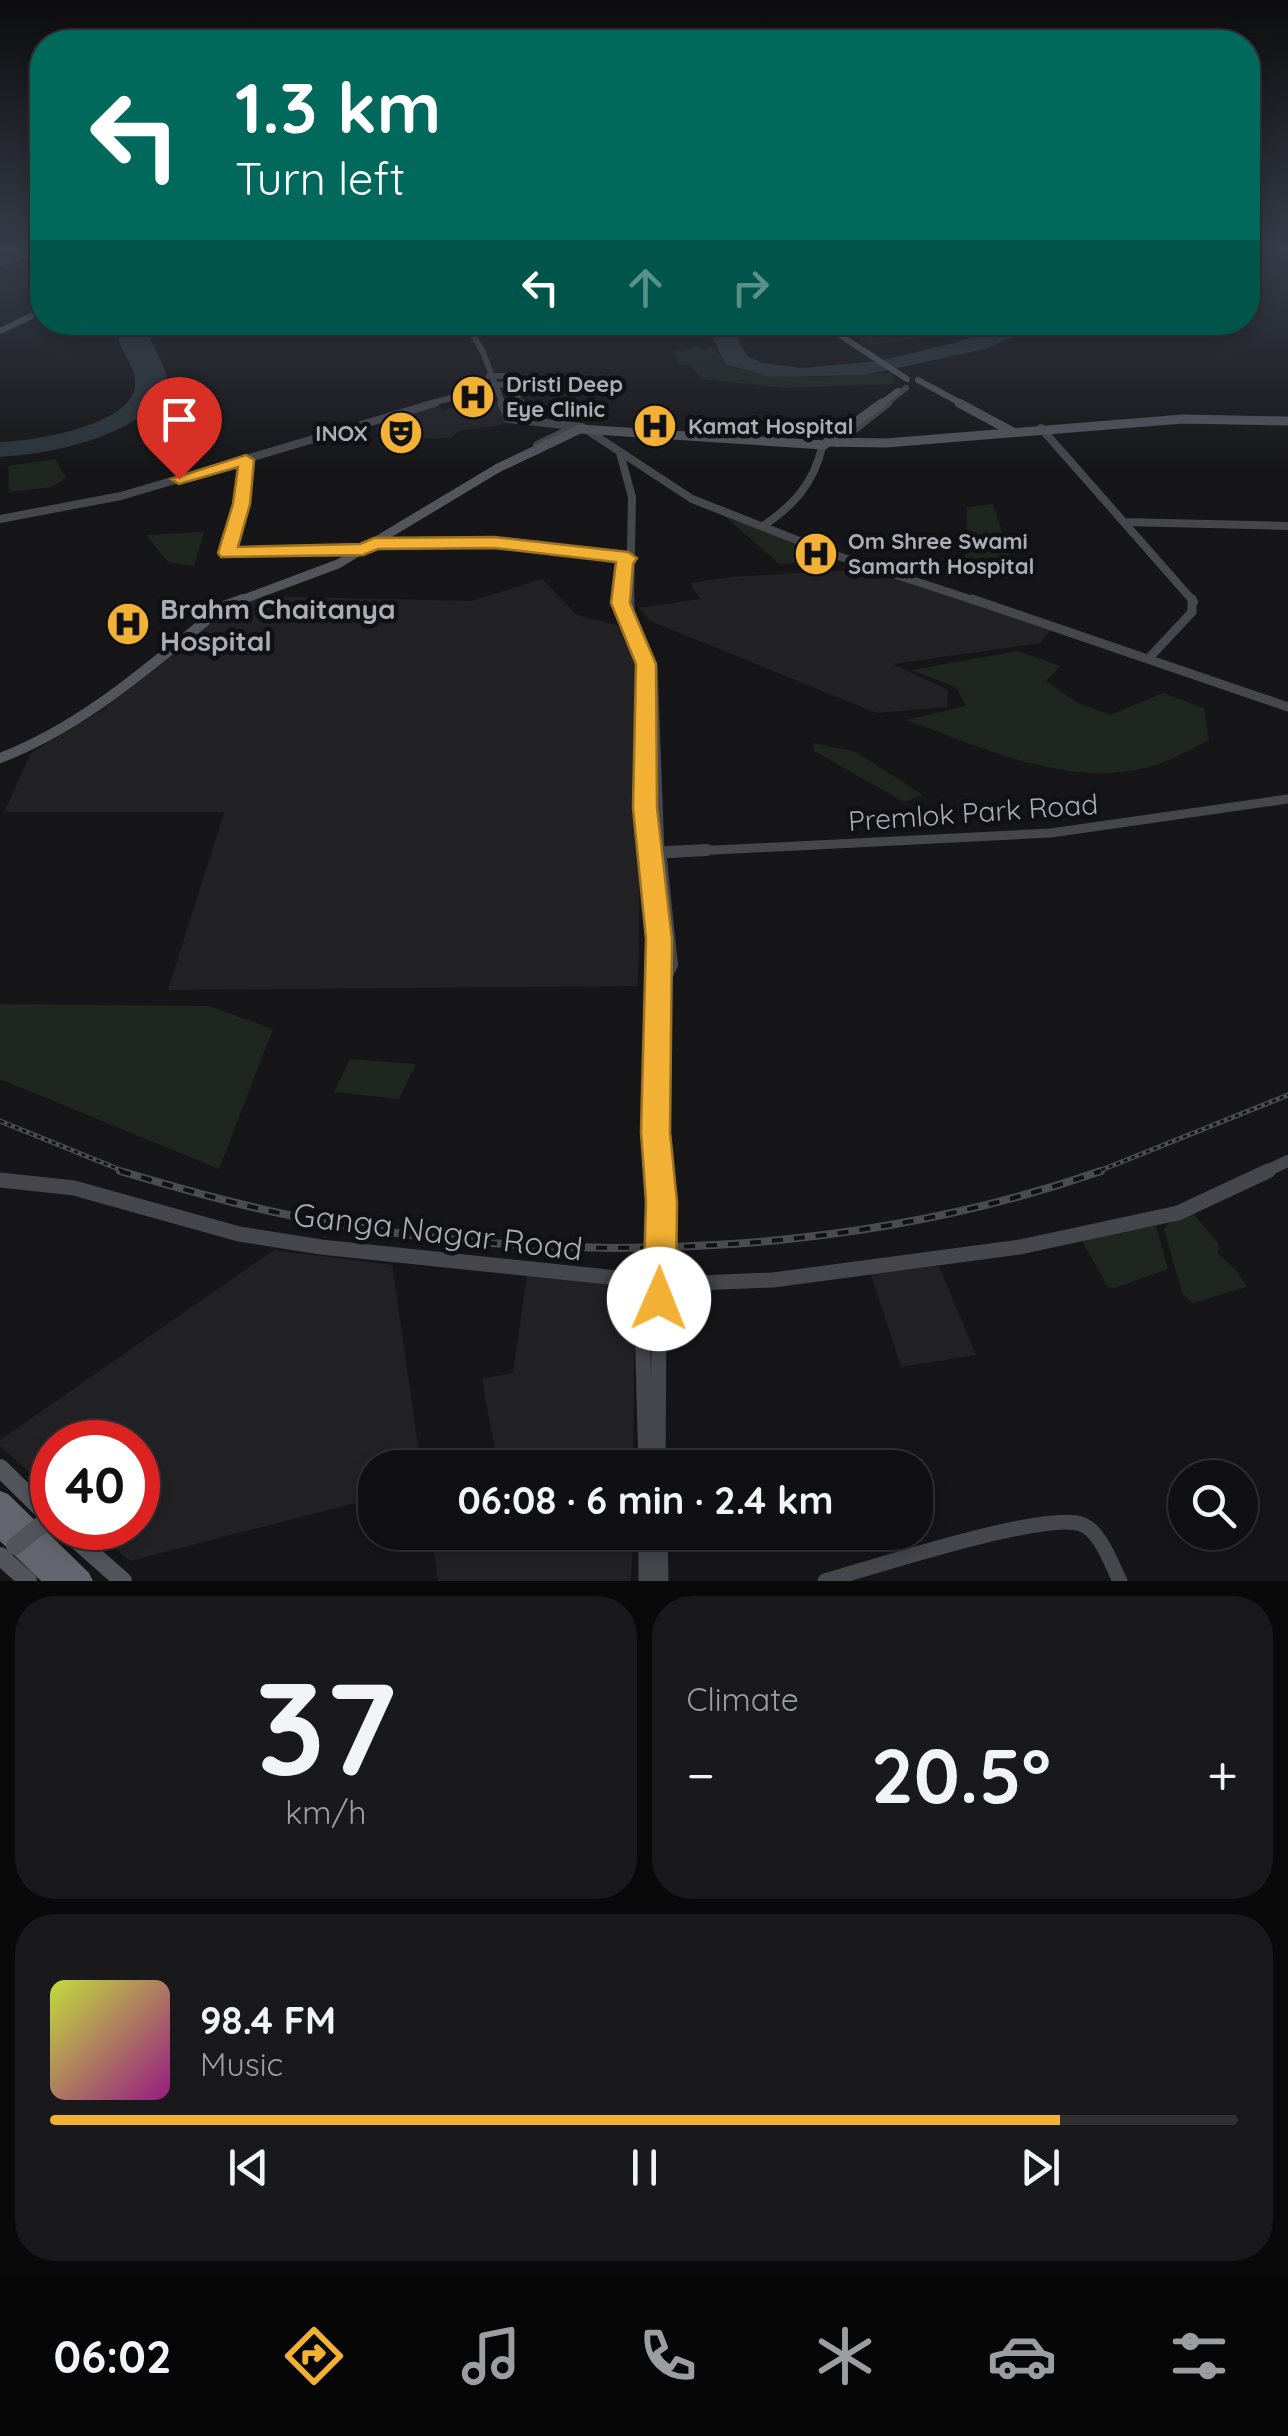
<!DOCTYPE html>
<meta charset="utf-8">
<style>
body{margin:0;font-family:Quicksand,sans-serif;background:#19191b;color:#f1f3f6;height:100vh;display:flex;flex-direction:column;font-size:38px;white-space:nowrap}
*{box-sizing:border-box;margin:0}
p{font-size:32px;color:#9c9d9f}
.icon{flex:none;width:55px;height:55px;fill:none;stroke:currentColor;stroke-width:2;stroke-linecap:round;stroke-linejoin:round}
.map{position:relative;height:1581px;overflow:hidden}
.sheet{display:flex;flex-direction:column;gap:15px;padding:15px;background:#09090a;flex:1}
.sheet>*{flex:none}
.guide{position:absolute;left:30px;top:30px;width:1230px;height:305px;border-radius:40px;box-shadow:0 5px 15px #0003,0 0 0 2px #303032;background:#00695c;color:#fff;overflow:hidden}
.controls{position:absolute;left:1168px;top:1460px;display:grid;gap:20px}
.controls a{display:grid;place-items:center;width:90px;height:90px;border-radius:50%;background:#101012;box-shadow:0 5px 15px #0003,0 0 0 2px #303032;font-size:50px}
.speed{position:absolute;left:30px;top:1420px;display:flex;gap:20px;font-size:50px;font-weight:700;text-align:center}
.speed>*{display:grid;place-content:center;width:130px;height:130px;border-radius:50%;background:#101012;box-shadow:0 5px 15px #0003,0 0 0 2px #303032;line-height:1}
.speed .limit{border:15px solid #d22;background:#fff;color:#111}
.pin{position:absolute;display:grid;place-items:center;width:85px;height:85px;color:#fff;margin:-102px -42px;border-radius:50% 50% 50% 0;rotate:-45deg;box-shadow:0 0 10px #0007}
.pin .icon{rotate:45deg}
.me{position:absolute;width:110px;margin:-55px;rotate:1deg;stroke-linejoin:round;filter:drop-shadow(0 0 8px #0008)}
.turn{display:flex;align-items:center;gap:35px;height:210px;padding:0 40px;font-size:45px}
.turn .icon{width:130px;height:130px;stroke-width:2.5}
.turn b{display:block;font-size:70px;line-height:85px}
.lanes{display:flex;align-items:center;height:95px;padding:0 40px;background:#0003;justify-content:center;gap:50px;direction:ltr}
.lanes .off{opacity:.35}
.big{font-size:75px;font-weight:700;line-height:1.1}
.sheet .card{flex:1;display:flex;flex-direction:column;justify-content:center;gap:15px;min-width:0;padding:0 35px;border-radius:40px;background:#19191b}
.sheet .dial{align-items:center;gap:0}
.dial b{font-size:130px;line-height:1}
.song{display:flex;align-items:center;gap:30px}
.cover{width:120px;height:120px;border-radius:15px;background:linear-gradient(135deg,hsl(70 70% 55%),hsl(310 70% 35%))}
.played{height:10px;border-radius:5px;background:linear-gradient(90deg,#f2b134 85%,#303032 85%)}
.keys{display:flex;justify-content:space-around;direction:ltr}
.heat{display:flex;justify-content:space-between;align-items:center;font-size:55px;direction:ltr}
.sheet .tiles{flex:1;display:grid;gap:15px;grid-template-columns:1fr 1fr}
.card:last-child{grid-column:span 2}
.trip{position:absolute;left:358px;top:1450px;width:575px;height:100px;border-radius:40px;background:#101012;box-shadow:0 5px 15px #0003,0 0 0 2px #303032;font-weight:700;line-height:100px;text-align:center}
.tabs{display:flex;height:160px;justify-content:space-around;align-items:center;background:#060607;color:#9c9d9f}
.tabs .icon{width:70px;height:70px}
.tabs .on{color:#f2b134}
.tabs b{font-size:45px;color:#f1f3f6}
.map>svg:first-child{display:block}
.built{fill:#222225}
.green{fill:#1e261f}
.water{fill:#2c353c}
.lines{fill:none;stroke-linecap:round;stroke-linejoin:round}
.secondary-far4{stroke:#45474d;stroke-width:6}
.secondary-far3{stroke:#45474d;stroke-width:8}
.secondary-far2{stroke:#45474d;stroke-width:9}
.secondary-far1{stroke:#45474d;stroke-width:12}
.secondary{stroke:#45474d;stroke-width:15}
.primary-far3{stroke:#53555c;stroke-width:6}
.primary-far2{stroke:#53555c;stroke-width:9}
.primary-far1{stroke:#53555c;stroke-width:10}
.primary{stroke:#53555c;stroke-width:18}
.highway{fill:#63666e;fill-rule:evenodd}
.rail-far1-casing{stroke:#4a4c52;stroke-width:5}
.rail-casing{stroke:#4a4c52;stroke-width:8}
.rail-far1{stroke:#111113;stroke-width:2.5;stroke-dasharray:4;stroke-linecap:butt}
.rail{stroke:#111113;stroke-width:4;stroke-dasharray:11;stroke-linecap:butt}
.secondary-bridge-far1{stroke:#45474d;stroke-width:12}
.secondary-bridge{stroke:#45474d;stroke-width:15}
.primary-bridge-far2{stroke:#53555c;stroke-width:6}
.primary-bridge-far1{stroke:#53555c;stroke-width:9}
.primary-bridge{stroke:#53555c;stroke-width:18}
.route{fill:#f2b134;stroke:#9d7322;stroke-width:2.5}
.labels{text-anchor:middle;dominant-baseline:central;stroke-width:9;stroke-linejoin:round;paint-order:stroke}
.far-poi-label{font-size:22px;font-weight:bold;fill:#a8adb8;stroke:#111113;text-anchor:start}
.poi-label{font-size:28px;font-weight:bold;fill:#a8adb8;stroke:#111113;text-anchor:start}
.street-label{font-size:28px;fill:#a8adb8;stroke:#111113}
.near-street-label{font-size:32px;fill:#a8adb8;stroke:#111113}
</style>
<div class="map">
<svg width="1288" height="1581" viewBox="0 0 1288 1581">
<rect width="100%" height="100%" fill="#161618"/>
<path class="built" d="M 831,323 L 905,323 L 921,337 L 870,345 Z
M 493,396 L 507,424 L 459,431 L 451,438 L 386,440 L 388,430 L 377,420 L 438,404 L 443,410 Z
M 867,569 L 1054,626 L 1040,643 L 893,664 L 948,690 L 947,707 L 877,713 L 650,621 L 639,608 L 700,599 L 690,583 L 731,577 Z
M 542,579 L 577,615 L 617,625 L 635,660 L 638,716 L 633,800 L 640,862 L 638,986 L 168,990 L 224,812 L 4,812 L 31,753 L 102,710 L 232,605 L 255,596 L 471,601 Z
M 274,1250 L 392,1265 L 421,1467 L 375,1468 L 375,1498 L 130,1561 L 92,1528 L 138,1528 L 138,1442 L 52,1442 L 52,1492 L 0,1446 L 0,1440 Z
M 939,1266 L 976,1355 L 901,1367 L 871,1274 Z
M 527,1275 L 635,1287 L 633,1467 L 498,1467 L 482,1379 L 513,1373 Z
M 431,1533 L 633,1533 L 631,1581 L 438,1581 Z"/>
<path class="green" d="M 699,347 L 703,351 L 712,347 L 724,358 L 721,359 L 722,364 C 776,382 832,377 891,372 L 895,384 L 784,388 L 701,379 L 690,365 L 679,365 L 673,352 Z
M 55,459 L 66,478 L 52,487 L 9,492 L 8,466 Z
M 993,504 L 1015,571 L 1007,579 L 965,565 L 967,507 Z
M 720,512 L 843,561 L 779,564 Z
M 204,532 L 194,566 L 168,562 L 146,535 Z
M 1018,651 L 1060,666 L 1046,681 L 1076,702 L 1110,715 L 1163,693 L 1204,708 L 1209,740 C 1189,750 1167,763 1145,768 C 1063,787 982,747 906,720 L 966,706 L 956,687 L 911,670 Z
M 813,743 L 856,752 L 923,795 L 904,802 L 814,751 Z
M 0,1004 L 209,1006 L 273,1029 L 219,1169 L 0,1079 Z
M 350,1059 L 416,1064 L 399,1099 L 334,1092 Z
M 1178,1213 L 1193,1213 L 1219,1245 L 1218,1254 L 1236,1270 L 1247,1287 L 1193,1303 L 1182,1293 L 1164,1229 Z
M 1149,1223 L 1156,1226 L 1168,1269 L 1115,1288 L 1108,1287 L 1081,1239 Z"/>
<path class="water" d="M 121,323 L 147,323 C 149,350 174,368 167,396 C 123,438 59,453 0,457 L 0,442 C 32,441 139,425 135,381 C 134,358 112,349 121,323 Z
M 697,323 L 730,323 L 747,356 L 762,363 L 802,368 L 879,361 L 954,343 L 1011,323 L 1047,323 L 985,349 L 865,375 L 770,377 L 725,364 L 714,340 Z"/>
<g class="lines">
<path class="secondary-far4" d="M 0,263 L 42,251
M 465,322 L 483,352 L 503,405
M 489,376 L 507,376 L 515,381 L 519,405
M 425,405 L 515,381
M 885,405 L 906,388"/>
<path class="secondary-far3" d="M 501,403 L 509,419
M 509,419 L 521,403
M 509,419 L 582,427
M 1041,428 L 1194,602
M 590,432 L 692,499 L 835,555 L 979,602
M 837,443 L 888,403
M 537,445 L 568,430
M 620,453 L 632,497 L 630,602
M 245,458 L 242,504 L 226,552 L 368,547
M 0,519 L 121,496 L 435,403
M 1124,522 L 1288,526
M 763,526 C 793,506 814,483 822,447 L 818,444
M 367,544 L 536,544 L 577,554 L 631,558
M 622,602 L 627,560"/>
<path class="secondary-far2" d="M 621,599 L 627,620
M 630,599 L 630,611 L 653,667 L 660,853
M 972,599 L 1288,707
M 1149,658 L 1192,612 L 1192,599
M 647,673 L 645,808 L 649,853
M 657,853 L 1051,833 L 1288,799"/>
<path class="secondary-far1" d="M 648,850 L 660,989 L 656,1091
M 660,850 L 672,965 L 660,989
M 650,853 L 707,850
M 1262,1173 L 1288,1161"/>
<path class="secondary" d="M 0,1180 L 74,1188 L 239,1234 L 321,1247 L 675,1284 L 773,1280 L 1020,1247 L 1178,1213 L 1268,1171
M 641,1284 L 646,1468
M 658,1468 L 659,1299
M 646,1532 L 646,1581
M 660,1532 L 661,1581
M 825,1581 C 870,1568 1045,1511 1081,1524 C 1101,1531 1111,1564 1120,1581"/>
<path class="primary-far3" d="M 820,322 L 907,379
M 0,331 L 42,311
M 918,380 L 964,405"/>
<path class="primary-far2" d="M 959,403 L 1011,431
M 827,442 L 886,443 L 1183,419 L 1288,421
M 236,602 L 338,564 L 498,468"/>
<path class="primary-far1" d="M 0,758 C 86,725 153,663 224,606 L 243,599"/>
<path class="primary" d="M 0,1468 L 52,1519
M 63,1528 L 123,1581
M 0,1556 L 28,1581"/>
<path class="highway" d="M 0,1491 L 8,1494 L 89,1573 L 93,1581 L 41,1581 L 0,1541 Z"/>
<g class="rail-far1-casing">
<path id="rail-far1" d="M 0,1121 L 128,1173
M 1094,1173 L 1288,1095"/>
</g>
<g class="rail-casing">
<path id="rail" d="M 120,1171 C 195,1193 270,1214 349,1226 C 594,1266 865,1253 1101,1171"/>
</g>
<use href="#rail-far1" class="rail-far1"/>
<use href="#rail" class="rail"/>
<path class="secondary-bridge-far1" d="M 656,1091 L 660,1173"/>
<path class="secondary-bridge" d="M 659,1299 L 660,1171"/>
<path class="primary-bridge-far2" d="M 879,405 L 898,391"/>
<path class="primary-bridge-far1" d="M 498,468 L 580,429 L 824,445 L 882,403"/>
<path class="primary-bridge" d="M 15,1546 L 40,1526"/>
</g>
<linearGradient id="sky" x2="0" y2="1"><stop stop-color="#0c0c0d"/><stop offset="0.53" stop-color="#363c48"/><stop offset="1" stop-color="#363c48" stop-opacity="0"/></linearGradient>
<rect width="1288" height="471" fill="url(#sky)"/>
<path class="route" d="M 246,455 L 254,460 L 250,504 L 238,547 L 360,544 L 374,538 L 494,537 L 628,552 L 637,558 L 633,564 L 630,603 L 656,664 L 657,808 L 672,939 L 670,1132 L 677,1202 L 676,1299 L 671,1309 L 659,1313 L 647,1309 L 643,1299 L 646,1202 L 641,1132 L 646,939 L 633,808 L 636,664 L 611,603 L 616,562 L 494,548 L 378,549 L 363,555 L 221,557 L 218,553 L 233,504 L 238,467 L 179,484 L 171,479 Z"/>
<defs>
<g id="hospital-disc" transform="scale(2.25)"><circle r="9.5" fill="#f2b134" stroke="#111113"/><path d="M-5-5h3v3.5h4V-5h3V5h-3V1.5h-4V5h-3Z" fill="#111"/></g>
<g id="theatre-disc" transform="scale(2.25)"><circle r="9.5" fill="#f2b134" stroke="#111113"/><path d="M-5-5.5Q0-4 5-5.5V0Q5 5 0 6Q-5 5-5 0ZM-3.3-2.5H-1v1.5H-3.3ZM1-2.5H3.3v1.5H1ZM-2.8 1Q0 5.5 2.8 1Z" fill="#111"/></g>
</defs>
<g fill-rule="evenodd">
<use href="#hospital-disc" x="473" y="397"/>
<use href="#hospital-disc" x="655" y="426"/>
<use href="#theatre-disc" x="401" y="433"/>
<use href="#hospital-disc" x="816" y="554"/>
<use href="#hospital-disc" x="128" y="624"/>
</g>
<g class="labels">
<g class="far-poi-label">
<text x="506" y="384">Dristi Deep<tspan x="506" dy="25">Eye Clinic</tspan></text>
<text x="688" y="426">Kamat Hospital</text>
<text x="368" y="433" text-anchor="end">INOX</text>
<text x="848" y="541">Om Shree Swami<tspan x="848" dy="25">Samarth Hospital</tspan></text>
</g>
<g class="poi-label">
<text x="160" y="608">Brahm Chaitanya<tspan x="160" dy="32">Hospital</tspan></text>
</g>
<g class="street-label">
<text transform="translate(973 812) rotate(-4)">Premlok Park Road</text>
</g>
<g class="near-street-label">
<text transform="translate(438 1231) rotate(7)">Ganga Nagar Road</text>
</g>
</g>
</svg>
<div class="controls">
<a><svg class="icon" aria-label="search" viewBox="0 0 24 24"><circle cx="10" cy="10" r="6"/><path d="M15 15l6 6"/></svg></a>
</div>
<div class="speed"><div class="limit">40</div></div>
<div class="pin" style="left:179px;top:479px;background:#d93025"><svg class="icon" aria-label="arrive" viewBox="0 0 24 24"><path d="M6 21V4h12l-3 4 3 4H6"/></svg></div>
<svg class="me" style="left:659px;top:1299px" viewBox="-20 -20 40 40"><circle r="19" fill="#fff"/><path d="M0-13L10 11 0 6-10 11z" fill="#f2b134"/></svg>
<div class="trip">06:08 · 6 min · 2.4 km</div>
<div class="guide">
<div class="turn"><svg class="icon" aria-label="left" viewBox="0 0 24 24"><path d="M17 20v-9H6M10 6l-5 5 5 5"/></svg><div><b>1.3 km</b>Turn left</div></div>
<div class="lanes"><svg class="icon" aria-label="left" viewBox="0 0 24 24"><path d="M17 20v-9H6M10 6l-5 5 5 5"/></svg><svg class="icon off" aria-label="ahead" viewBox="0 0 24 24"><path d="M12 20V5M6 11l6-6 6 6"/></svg><svg class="icon off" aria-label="right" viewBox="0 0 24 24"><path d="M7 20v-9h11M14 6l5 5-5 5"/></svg></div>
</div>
</div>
<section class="sheet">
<div class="tiles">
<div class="card dial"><b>37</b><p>km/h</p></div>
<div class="card"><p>Climate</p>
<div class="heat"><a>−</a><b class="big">20.5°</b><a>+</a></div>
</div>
<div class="card">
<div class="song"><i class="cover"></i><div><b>98.4 FM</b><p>Music</p></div></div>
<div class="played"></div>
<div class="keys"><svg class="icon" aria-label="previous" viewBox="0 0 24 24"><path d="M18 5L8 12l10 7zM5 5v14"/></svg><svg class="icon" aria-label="pause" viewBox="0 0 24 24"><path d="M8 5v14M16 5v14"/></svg><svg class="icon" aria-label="next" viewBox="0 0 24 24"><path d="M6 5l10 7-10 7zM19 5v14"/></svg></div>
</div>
</div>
</section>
<nav class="tabs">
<b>06:02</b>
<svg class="icon on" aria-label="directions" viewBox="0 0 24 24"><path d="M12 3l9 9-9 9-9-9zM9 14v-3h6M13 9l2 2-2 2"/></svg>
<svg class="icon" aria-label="music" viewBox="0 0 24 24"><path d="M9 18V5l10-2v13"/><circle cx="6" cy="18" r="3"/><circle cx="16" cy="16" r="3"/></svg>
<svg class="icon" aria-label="phone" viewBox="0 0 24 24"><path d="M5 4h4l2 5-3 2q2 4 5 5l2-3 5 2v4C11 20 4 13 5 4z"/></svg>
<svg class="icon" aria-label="climate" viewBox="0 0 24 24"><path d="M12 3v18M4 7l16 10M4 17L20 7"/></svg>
<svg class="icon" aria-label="car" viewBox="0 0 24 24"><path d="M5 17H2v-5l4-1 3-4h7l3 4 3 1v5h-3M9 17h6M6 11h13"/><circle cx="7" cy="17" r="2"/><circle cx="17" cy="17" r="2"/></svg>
<svg class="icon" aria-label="filters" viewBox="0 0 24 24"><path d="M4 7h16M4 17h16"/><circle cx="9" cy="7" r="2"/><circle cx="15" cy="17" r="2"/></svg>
</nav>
